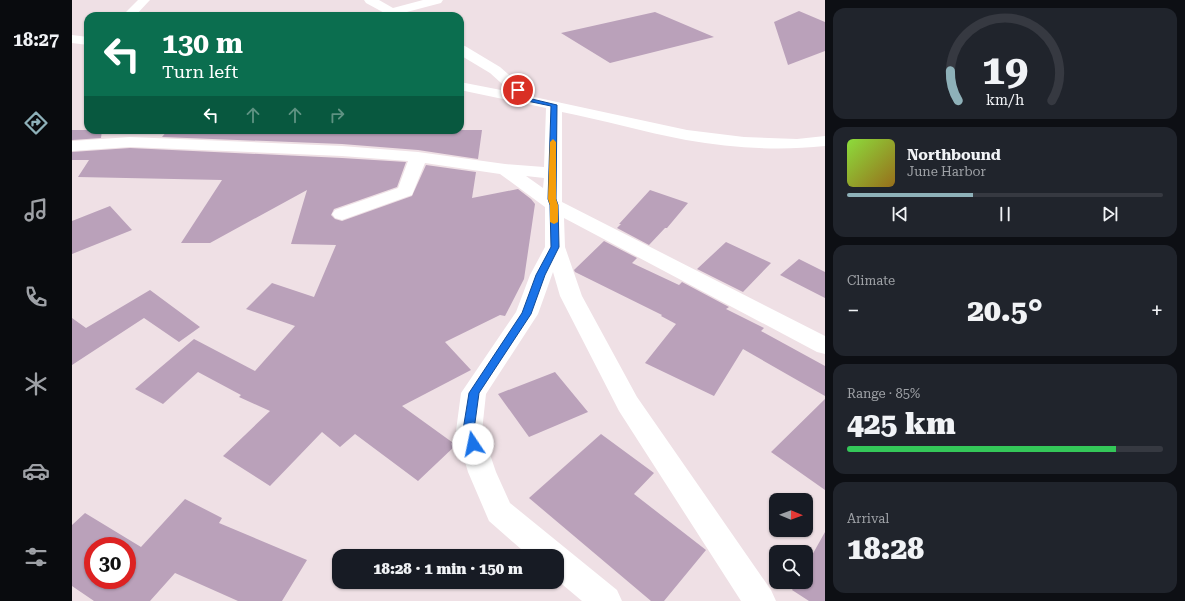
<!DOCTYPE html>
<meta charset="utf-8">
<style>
body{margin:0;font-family:"Roboto Serif",serif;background:#20242c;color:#f1f3f6;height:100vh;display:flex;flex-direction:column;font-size:15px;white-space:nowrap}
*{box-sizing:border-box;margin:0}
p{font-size:13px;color:#9ea1a6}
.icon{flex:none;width:22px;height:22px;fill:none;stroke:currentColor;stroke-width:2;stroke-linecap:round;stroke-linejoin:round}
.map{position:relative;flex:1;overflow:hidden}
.side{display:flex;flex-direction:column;gap:8px;padding:8px;background:#0d0f14;width:360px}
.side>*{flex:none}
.banner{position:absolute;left:12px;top:12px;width:380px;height:122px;border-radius:12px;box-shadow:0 1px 3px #0004;background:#0b6e4f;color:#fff;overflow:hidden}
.needle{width:26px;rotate:91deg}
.fabs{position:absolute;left:697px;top:493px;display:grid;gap:8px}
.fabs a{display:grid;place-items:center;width:44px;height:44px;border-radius:8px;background:#171b24;box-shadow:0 1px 3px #0004;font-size:20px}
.speed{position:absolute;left:12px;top:537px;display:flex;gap:8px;font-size:20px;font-weight:700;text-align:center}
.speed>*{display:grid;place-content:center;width:52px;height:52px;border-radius:50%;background:#171b24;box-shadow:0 1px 3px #0004;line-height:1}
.speed .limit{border:6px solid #d22;background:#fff;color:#111}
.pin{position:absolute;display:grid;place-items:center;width:34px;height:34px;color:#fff;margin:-17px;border:2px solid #fff;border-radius:50%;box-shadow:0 1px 4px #0007}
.me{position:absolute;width:44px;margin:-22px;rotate:349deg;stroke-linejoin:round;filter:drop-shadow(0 0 3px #0008)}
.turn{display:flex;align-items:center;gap:14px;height:84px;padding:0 12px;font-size:18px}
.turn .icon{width:52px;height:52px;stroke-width:2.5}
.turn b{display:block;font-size:28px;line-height:34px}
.lanes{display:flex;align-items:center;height:38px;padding:0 12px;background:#0003;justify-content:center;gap:20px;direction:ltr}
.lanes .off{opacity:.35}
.big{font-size:30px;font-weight:800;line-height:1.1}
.side .widget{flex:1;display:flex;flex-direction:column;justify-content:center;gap:6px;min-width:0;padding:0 14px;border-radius:12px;background:#20242c}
.side .dial{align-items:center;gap:0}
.dial svg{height:104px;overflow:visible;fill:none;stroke:#363941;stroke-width:7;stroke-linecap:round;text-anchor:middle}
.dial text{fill:#f1f3f6;stroke:none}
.song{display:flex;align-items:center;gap:12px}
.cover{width:48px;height:48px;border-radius:6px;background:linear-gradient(135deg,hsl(90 70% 55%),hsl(40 70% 35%))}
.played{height:4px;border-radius:2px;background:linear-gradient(90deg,#8eb1b9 40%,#363941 40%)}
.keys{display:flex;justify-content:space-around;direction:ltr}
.heat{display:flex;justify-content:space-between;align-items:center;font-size:22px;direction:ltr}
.charge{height:6px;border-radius:3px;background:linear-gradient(90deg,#34c759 85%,#363941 0)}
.trip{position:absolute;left:260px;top:549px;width:232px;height:40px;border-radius:12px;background:#171b24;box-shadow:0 1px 3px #0004;font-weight:800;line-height:40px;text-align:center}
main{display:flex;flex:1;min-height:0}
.dock{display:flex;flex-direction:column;width:72px;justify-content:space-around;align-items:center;background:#090b0e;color:#9ea1a6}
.dock .icon{width:28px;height:28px}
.dock .current{color:#8eb1b9}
.dock b{font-size:18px;color:#f1f3f6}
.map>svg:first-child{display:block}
.building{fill:#baa1ba;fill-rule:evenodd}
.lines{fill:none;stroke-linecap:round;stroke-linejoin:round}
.minor{fill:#fff;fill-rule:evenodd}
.route{fill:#1a73e8;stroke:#114b97}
.slow{fill:#f59e0b}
</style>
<main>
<nav class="dock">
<b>18:27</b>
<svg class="icon current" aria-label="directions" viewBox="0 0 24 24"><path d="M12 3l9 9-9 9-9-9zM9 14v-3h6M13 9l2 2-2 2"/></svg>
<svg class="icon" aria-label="music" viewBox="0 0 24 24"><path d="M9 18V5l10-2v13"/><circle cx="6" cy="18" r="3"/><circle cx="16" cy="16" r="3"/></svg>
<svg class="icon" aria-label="phone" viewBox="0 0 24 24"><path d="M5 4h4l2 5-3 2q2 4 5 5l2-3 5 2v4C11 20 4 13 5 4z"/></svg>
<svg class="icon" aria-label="climate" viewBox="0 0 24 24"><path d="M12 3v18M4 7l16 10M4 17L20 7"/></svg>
<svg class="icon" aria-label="car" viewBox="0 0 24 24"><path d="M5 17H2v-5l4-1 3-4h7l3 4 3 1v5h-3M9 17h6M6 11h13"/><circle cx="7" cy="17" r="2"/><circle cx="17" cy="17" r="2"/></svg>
<svg class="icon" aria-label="filters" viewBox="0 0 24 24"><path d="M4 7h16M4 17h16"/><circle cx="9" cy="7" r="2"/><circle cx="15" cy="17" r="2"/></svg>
</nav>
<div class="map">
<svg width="753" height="601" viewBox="0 0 753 601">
<rect width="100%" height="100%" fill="#efe0e5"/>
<path class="building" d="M 727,11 L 753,22 L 753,51 L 716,65 L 702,22 Z
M 583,12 L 642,37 L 538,63 L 489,33 Z
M 0,130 L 30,130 L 29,138 L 0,140 Z
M 96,130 L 410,130 L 406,159 L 346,150 L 270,144 L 90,137 Z
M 58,148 L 270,158 L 334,162 L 325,187 L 262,209 L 259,215 L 263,219 L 270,221 L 340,196 L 354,165 L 404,172 L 400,198 L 446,189 L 459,199 L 463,204 L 452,279 L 433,316 L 428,315 L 373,342 L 399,370 L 330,406 L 384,445 L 346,481 L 283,434 L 268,447 L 250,432 L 198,486 L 151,456 L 198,411 L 167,397 L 169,395 L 126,372 L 91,404 L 63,389 L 122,339 L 183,371 L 223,326 L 174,309 L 200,283 L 242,297 L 264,245 L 219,244 L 235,190 L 138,243 L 109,243 L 150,180 L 6,177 L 17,160 L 0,160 L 0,152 Z
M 578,190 L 616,203 L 595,228 L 593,228 L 577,245 L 545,228 L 549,224 L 547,224 Z
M 38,206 L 60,230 L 0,254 L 0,221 Z
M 532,241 L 565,258 L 560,263 L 607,285 L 610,282 L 657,307 L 654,309 L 692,328 L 689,331 L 753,366 L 753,396 L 671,349 L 642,396 L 573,363 L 604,324 L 589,316 L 590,315 L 503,272 L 502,270 Z
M 654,242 L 699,263 L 671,292 L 625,269 Z
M 727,259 L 753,272 L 753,298 L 708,275 Z
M 78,290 L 128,327 L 107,342 L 72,318 L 0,365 L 0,318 L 14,328 Z
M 483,372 L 516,412 L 457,437 L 426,394 Z
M 753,399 L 753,490 L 699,452 Z
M 529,434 L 582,473 L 562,494 L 634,550 L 592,601 L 579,601 L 457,498 Z
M 113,499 L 150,518 L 147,523 L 235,560 L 210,601 L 166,601 L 103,573 L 78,601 L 22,601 L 0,586 L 0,525 L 13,513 L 69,547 ZM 21,546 L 55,546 L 55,580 L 21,580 Z
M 753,532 L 753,601 L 737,601 L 720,590 L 725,582 L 734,582 L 734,566 Z"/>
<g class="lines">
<path class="minor" d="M 66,0 L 78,0 L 63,16 L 50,16 Z
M 292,0 L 307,0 L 321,8 L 351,0 L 371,0 L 369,3 L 331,13 L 333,16 L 318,16 L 294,3 Z
M 0,35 L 16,37 L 16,45 L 0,43 Z
M 388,45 L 393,46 L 428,67 L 462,97 L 615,130 L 672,137 L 725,139 L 753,136 L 753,146 C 707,151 659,148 614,140 C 572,132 531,120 490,112 L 490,202 L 753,336 L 753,354 L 745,352 L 492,218 L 493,247 L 510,296 L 565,397 L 699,590 L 704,601 L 669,601 L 547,411 L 488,296 L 481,272 L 466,314 L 414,394 L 410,431 L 424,472 L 438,503 L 545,590 L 550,601 L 510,601 L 485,580 L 485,556 L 457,556 L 417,521 L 396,472 L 384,431 L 389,393 L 444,312 L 458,275 L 473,247 L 473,207 L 428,174 L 353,163 L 340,195 L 270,220 L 263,218 L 260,214 L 263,210 L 326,188 L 336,161 L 270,156 L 58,147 L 0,151 L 0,141 L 58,137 L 270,146 L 346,152 L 433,164 L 472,167 L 474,108 L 388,90 L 388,82 L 439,92 L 418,73 L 388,55 ZM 454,176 L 472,178 L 471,188 Z"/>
</g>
<path class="route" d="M 444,89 L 448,89 L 460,99 L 485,105 L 484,199 L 486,205 L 487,247 L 473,275 L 459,314 L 407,393 L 402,430 L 406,444 L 405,448 L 401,449 L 397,448 L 391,430 L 397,393 L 450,313 L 464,275 L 479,247 L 478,205 L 476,199 L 479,106 L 455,101 L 444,91 Z"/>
<path class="slow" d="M 481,139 L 484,142 L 484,199 L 486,205 L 486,222 L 482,224 L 478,222 L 478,205 L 476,199 L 478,142 Z"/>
</svg>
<div class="fabs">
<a><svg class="needle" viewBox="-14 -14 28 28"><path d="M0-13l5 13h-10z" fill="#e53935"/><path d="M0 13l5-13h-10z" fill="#9ea1a6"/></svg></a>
<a><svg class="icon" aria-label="search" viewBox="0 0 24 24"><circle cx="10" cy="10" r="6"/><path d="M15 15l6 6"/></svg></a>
</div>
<div class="speed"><div class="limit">30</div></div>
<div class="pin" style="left:446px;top:90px;background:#d93025"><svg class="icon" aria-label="arrive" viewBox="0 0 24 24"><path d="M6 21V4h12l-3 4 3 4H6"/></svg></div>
<svg class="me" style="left:401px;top:444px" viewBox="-20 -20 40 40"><circle r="19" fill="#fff"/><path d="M0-13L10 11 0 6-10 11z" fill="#1a73e8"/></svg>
<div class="trip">18:28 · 1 min · 150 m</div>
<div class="banner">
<div class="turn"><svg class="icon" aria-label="left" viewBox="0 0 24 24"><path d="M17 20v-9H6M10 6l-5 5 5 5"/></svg><div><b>130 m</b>Turn left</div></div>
<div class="lanes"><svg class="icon" aria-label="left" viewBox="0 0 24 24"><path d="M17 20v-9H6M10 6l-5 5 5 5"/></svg><svg class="icon off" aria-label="ahead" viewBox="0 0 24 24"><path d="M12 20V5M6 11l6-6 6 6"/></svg><svg class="icon off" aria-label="ahead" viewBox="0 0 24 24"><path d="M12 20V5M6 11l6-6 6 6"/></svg><svg class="icon off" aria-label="right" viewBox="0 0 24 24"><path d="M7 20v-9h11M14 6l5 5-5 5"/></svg></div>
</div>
</div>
<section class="side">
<div class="widget dial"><svg viewBox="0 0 100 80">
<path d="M14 69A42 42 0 1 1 86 69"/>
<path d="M14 69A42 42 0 0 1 8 46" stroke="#8eb1b9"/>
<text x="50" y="56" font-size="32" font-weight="700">19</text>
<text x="50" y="72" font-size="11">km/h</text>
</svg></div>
<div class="widget">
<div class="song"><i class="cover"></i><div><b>Northbound</b><p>June Harbor</p></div></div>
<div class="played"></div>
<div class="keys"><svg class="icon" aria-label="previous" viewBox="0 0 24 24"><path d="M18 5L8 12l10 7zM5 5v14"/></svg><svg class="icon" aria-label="pause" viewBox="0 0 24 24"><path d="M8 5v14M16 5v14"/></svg><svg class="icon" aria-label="next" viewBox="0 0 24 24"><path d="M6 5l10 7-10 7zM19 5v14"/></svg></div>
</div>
<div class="widget"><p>Climate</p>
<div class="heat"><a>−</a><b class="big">20.5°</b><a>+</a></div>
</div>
<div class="widget"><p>Range · 85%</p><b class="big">425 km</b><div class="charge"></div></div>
<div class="widget"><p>Arrival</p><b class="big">18:28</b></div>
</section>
</main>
